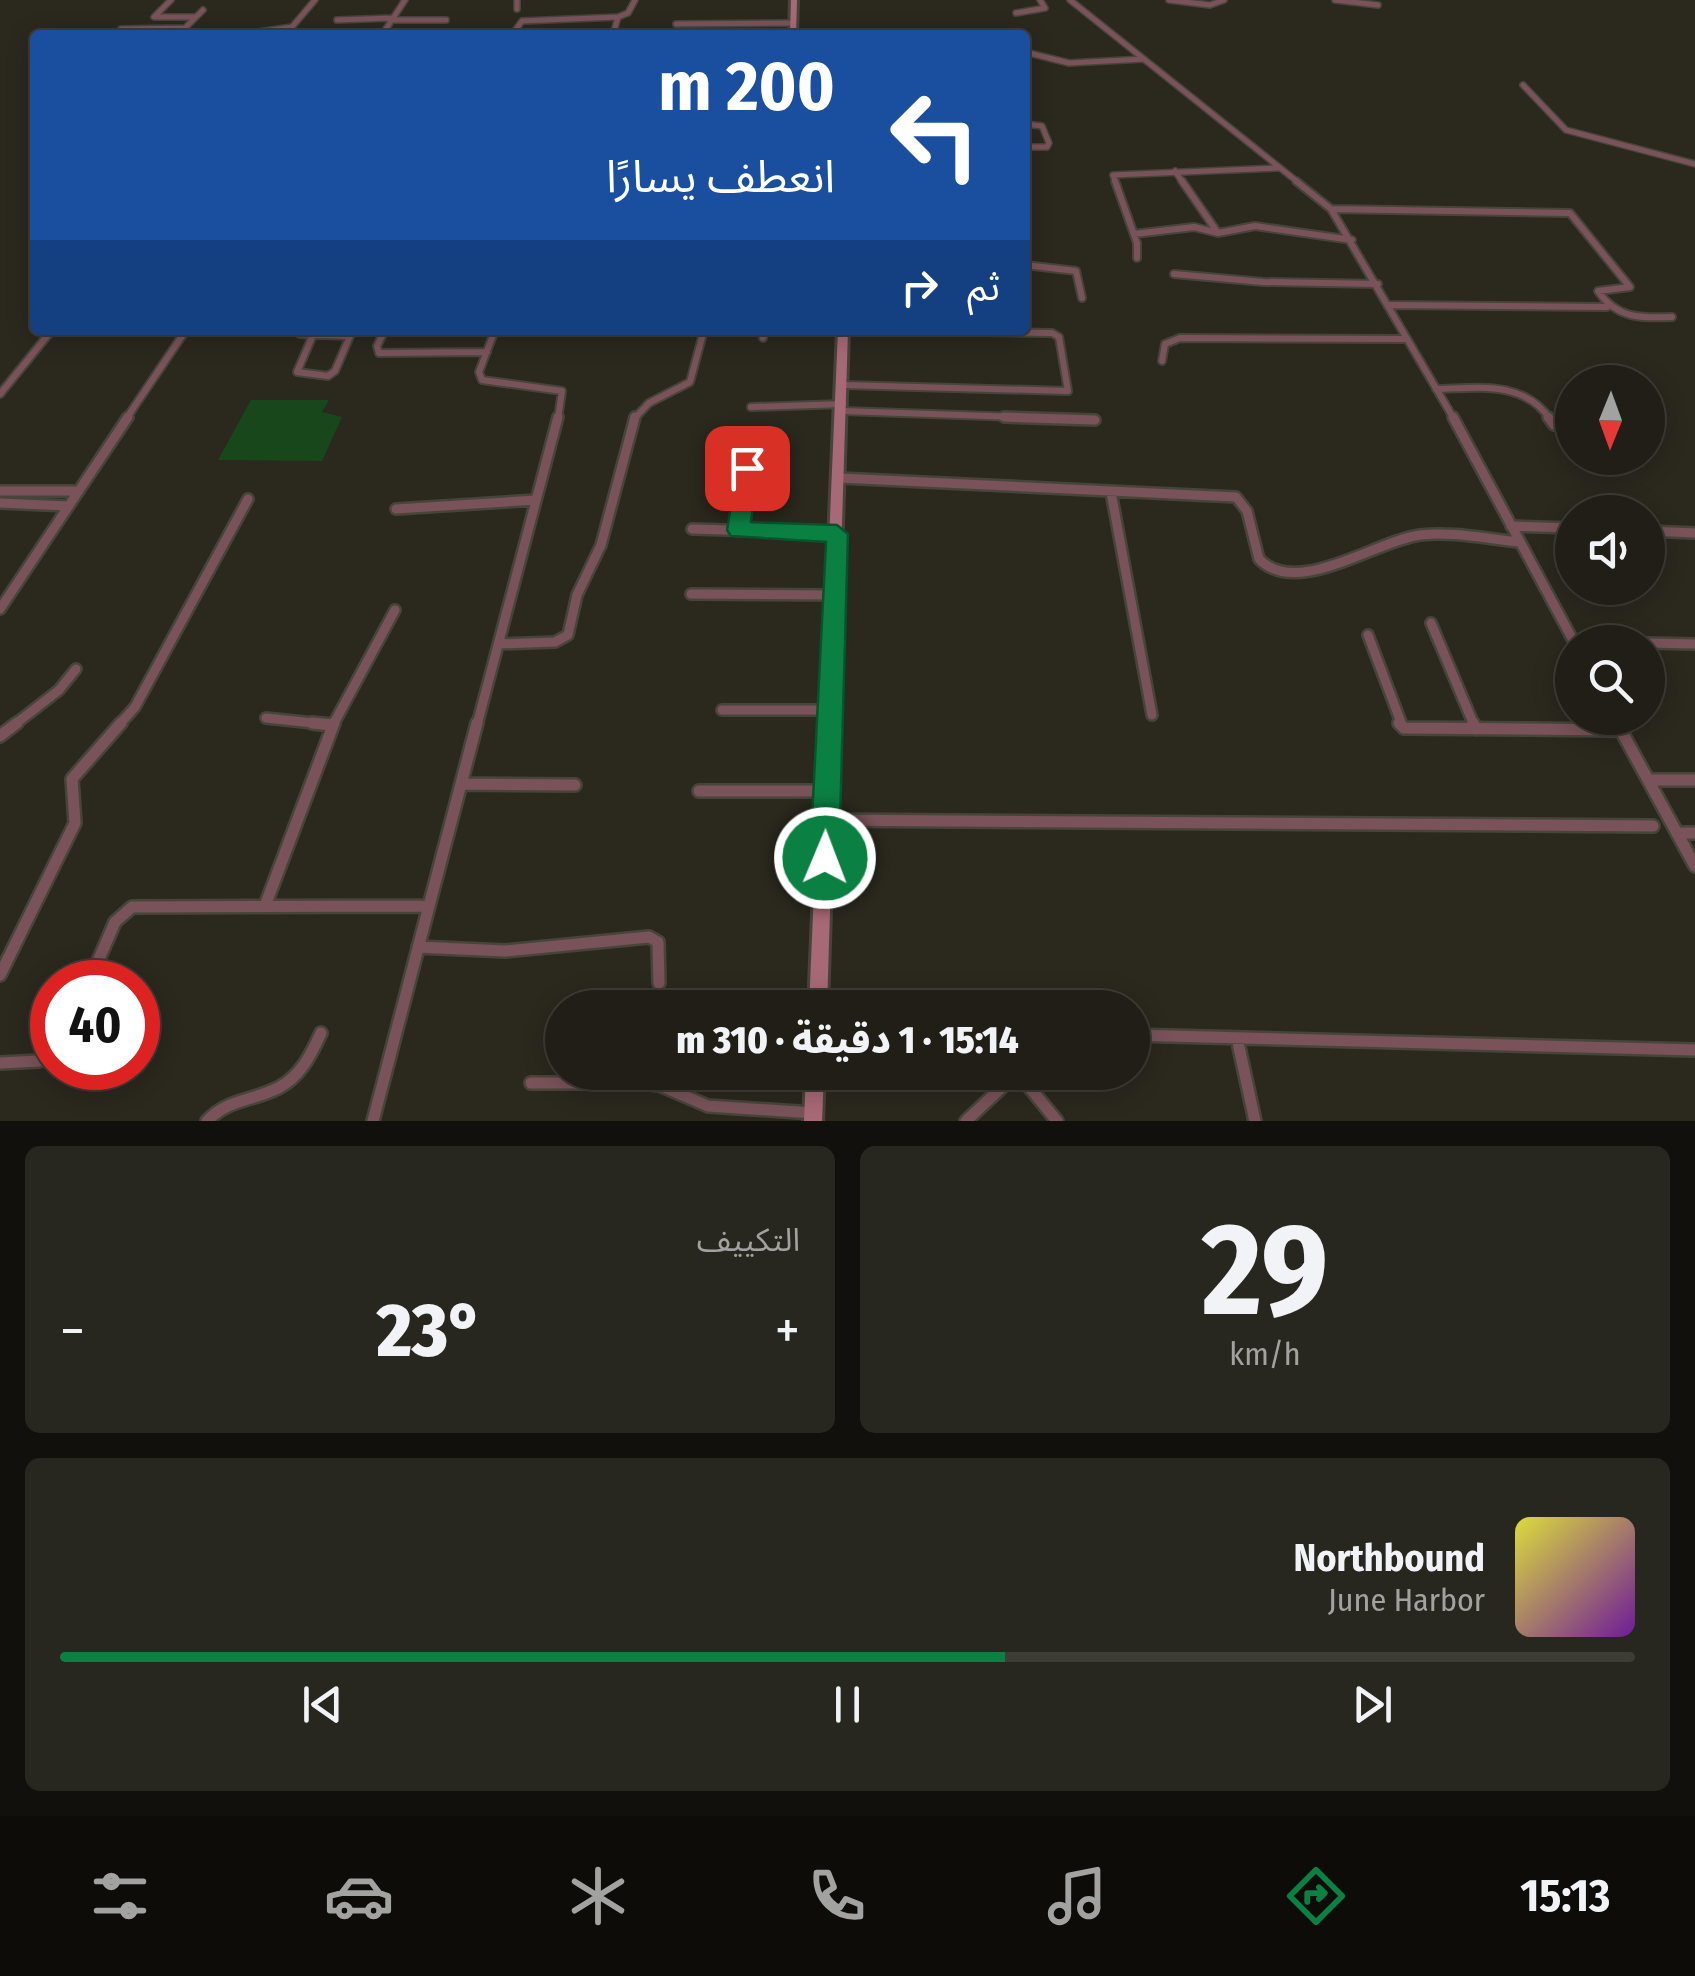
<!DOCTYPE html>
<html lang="ar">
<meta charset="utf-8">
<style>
body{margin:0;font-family:"Fira Sans Condensed","Noto Sans Arabic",sans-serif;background:#28271f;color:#f1f3f6;direction:rtl;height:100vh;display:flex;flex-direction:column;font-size:38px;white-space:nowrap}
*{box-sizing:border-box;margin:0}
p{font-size:32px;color:#a2a2a1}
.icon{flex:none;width:55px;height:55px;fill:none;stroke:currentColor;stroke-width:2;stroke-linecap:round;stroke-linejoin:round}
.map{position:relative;height:1121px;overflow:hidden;direction:ltr}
.drawer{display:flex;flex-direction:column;gap:25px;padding:25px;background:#12100c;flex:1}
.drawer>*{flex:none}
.guide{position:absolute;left:30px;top:30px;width:1000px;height:305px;border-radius:10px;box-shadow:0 5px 25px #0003,0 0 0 2px #3d3c35;direction:rtl;background:#1a4fa0;color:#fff;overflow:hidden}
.needle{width:65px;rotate:181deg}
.tools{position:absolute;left:1555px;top:365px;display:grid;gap:20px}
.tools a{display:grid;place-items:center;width:110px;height:110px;border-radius:50%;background:#201e16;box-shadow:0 5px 25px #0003,0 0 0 2px #3d3c35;font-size:50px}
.speed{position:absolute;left:30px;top:960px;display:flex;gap:20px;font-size:50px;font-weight:700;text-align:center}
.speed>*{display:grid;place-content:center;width:130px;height:130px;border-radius:50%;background:#201e16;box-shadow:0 5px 25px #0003,0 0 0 2px #3d3c35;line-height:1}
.speed .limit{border:15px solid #d22;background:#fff;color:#111}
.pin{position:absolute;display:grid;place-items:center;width:85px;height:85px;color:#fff;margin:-42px;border-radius:20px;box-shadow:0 5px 15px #0006}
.me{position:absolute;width:110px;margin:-55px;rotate:1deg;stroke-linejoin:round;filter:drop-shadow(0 0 8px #0008)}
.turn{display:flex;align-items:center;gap:35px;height:210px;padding:0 30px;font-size:45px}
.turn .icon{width:130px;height:130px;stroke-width:2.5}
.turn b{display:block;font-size:70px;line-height:85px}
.then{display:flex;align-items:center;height:95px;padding:0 30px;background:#0003;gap:20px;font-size:38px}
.big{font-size:75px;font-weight:800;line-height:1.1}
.drawer .tile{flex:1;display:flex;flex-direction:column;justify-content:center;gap:15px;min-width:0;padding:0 35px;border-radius:15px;background:#28271f}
.drawer .dial{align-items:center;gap:0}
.dial b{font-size:130px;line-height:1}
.song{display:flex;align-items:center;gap:30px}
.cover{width:120px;height:120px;border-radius:15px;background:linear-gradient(135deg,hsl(60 70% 55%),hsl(280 70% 35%))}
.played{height:10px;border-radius:5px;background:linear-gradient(90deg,#0b8043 60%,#3d3c35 60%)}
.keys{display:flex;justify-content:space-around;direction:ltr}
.heat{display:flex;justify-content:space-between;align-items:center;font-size:55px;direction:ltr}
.drawer .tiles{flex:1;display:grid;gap:25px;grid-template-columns:1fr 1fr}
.tile:last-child{grid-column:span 2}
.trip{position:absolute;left:545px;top:990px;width:605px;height:100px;border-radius:50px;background:#201e16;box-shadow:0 5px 25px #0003,0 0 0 2px #3d3c35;font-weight:800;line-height:100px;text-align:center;direction:rtl}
.tab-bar{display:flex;height:160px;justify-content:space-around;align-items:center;background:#0d0c09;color:#a2a2a1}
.tab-bar .icon{width:70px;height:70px}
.tab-bar .current{color:#0b8043}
.tab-bar b{font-size:45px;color:#f1f3f6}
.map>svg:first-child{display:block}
.green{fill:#19471c}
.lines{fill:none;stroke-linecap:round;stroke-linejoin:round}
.street-far3-casing{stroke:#47453b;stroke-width:8}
.street-far2-casing{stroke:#47453b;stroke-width:10}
.street-far1-casing{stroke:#47453b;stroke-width:14}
.street-casing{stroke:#47453b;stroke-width:16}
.secondary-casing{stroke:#47453b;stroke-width:6}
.street-far3{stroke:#7a535a;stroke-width:5}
.street-far2{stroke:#7a535a;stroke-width:6}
.street-far1{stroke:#7a535a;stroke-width:9}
.street{stroke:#7a535a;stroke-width:11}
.secondary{fill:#a86976;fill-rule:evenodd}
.route{fill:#0b8043;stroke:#07532c;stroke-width:2.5}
</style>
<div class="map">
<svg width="1695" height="1121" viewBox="0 0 1695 1121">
<rect width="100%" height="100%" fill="#2b281e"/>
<path class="green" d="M 251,400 L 329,400 L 322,412 L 342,417 L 322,461 L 218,460 Z"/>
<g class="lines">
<g class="street-far3-casing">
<path id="street-far3" d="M 171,0 L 154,17 L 195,17
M 517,0 L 517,9
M 1070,0 L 1299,183
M 1169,0 L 1210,5 L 1224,0
M 1335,0 L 1378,5
M 1016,13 L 1045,8 L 1040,0
M 337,20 L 392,18
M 391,20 L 446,20
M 676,24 L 793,23
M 121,29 L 185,28
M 259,32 L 292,27 L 315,0
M 793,33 L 955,35
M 178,35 L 203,10
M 382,35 L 405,0
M 512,35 L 522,21 L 618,17 L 628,13 L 635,0
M 613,35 L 618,17
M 1025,52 L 1069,63 L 1144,59
M 1523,85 L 1566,130 L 1695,164
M 1025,124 L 1042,126 L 1049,143 L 1047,147 L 1025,147
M 1175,171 L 1183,183
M 1116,183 L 1113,175 L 1278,168"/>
</g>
<g class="street-far2-casing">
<path id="street-far2" d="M 1115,181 L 1137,243 L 1137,258
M 1182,181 L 1218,233
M 1296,181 L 1331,209 L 1454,419
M 1331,209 L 1570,213 L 1630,287 L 1598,291 C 1617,319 1641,318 1672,317
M 1134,234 L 1194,227 L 1218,233 L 1255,226 L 1352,240
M 1025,265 L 1076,271 L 1082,298
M 1174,274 L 1263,282 L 1378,284
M 1389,305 L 1607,307
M 294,330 L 300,334 L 350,336 L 335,371 L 328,376 L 297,372 L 313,335
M 385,330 L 377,346 L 379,353 L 487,352
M 495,330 L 479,372 L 482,380 L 562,391 L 558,419
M 763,338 L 764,330
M 1162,361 L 1165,344 L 1180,338 L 1407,339
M 843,385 L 1068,391 L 1059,337 L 1052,333 L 874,330
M 1436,389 C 1478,388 1523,380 1550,419
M 0,394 L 52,330
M 751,407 L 843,404
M 843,411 L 1074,419
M 126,419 L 186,330
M 634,419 L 649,403 L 690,382 L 704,330"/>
</g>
<g class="street-far1-casing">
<path id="street-far1" d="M 1004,417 L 1095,420
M 1453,417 L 1574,642
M 1548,417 L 1554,425
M 840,478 L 1236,497 L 1247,511 L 1259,559 C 1297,598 1375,541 1420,535 C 1453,531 1487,539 1520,542
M 0,491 L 79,491
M 1111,492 L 1152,715
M 0,503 L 68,506
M 396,509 L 536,500
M 1511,526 L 1572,528
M 692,529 L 837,533
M 738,530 L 747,468
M 1648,531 L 1695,533
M 691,594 L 835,595
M 0,609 L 128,417
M 1431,623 L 1474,725
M 1368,635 L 1402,725
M 1574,642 L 1591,642
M 1648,643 L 1695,644
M 499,644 L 555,642 L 568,635 L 577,595 L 601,545 L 635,417
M 722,710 L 828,710
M 266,718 L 332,725
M 1614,718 L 1618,725
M 14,725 L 59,690 L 76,669
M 119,725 L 135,707 L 248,499
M 333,725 L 395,610
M 477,725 L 558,417"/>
</g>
<g class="street-casing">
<path id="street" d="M 312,723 L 332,725
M 1399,723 L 1404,728 L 1621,730
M 1473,723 L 1476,729
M 1617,723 L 1695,866
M 0,736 L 17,723
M 1648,780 L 1695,780
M 463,784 L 575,785
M 699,791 L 825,791
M 826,820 L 1653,826
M 1677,833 L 1695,833
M 265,906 L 334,723
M 429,906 L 477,723
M 418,947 L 505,951 L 649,937 L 658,942 L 659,983
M 0,975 L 75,823 L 72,779 L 121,723
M 89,982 L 115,922 L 132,907 L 429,906 L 373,1121
M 1132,1035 L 1695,1050
M 1237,1038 L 1255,1121
M 0,1063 L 39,1061 L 52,1054
M 1017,1072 L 1057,1121
M 531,1083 L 642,1083 L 659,1085 L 708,1106 L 813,1113
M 207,1121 C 228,1099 252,1101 278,1088 C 300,1077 311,1055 321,1033
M 966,1121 L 1017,1073"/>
</g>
<g class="secondary-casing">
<path id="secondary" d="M 791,0 L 797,0 L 796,35 L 790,35 Z
M 838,330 L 848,330 L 827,1008 L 809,1008 Z
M 806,1072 L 824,1072 L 822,1121 L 804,1121 Z"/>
</g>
<use href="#street-far3" class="street-far3"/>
<use href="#street-far2" class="street-far2"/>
<use href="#street-far1" class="street-far1"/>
<use href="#street" class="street"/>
<use href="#secondary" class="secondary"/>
</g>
<path class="route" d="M 747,461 L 758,468 L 751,522 L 837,525 L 848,534 L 839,858 L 835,867 L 825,872 L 815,867 L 810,858 L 826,542 L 731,536 L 727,530 L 737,468 Z"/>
</svg>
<div class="tools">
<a><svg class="needle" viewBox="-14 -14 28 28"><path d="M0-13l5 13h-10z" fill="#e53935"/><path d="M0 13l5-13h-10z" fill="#a2a2a1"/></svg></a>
<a><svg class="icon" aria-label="sound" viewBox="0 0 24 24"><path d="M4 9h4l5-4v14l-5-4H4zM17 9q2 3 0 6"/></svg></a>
<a><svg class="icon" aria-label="search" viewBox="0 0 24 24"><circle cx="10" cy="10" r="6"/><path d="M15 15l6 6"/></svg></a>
</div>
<div class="speed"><div class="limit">40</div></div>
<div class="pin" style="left:747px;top:468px;background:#d93025"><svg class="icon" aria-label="arrive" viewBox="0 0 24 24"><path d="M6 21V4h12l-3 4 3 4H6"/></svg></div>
<svg class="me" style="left:825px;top:858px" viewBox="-20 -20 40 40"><circle r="17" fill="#0b8043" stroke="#fff" stroke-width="3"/><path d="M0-11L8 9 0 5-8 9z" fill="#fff"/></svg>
<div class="trip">15:14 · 1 دقيقة · 310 m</div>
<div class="guide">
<div class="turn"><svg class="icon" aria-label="left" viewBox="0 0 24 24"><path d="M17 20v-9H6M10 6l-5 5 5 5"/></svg><div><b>200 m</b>انعطف يسارًا</div></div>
<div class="then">ثم<svg class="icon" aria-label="right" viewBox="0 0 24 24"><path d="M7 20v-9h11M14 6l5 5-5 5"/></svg></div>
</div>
</div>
<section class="drawer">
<div class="tiles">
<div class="tile dial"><b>29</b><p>km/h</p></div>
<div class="tile"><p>التكييف</p>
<div class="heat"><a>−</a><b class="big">23°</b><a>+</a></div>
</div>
<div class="tile">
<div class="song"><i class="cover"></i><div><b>Northbound</b><p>June Harbor</p></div></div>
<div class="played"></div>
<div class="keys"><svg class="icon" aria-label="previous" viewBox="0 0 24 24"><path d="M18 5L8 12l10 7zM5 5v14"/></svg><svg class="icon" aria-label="pause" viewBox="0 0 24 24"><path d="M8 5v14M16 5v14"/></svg><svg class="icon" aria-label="next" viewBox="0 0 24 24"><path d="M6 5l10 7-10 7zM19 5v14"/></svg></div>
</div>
</div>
</section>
<nav class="tab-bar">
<b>15:13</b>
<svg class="icon current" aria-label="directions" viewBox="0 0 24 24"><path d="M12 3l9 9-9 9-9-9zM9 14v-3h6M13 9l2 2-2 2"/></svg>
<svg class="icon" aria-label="music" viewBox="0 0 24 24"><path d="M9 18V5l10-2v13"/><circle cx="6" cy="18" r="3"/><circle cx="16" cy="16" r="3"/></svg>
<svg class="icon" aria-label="phone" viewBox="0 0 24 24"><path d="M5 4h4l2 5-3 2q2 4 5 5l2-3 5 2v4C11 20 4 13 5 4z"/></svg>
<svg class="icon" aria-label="climate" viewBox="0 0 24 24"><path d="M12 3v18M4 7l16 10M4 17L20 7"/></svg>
<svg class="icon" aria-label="car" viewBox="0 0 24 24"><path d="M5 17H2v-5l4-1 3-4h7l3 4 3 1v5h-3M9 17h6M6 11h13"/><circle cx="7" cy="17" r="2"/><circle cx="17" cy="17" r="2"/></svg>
<svg class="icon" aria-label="filters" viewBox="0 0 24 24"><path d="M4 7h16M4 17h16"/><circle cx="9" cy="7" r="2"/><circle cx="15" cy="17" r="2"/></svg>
</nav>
